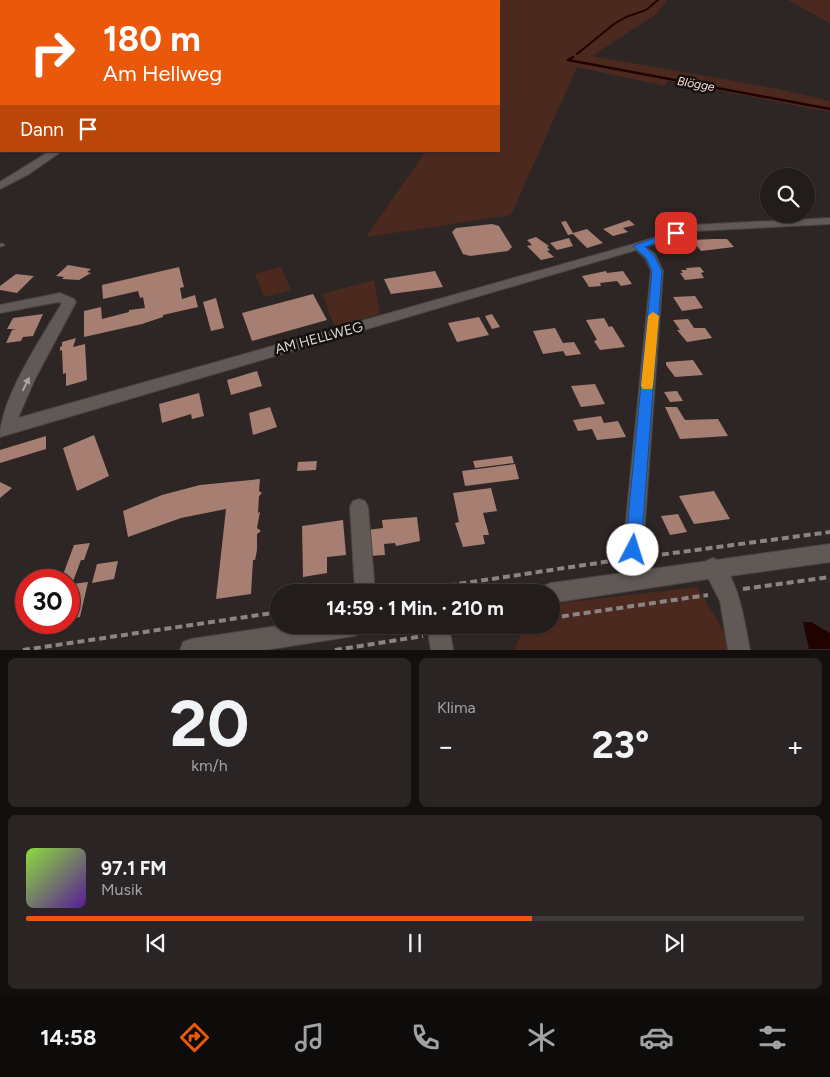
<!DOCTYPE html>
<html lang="de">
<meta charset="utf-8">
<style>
body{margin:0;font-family:Figtree,sans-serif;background:#2a2524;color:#f1f3f6;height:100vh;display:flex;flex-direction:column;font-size:19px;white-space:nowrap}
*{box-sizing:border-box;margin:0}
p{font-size:16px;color:#a2a1a3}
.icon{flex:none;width:28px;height:28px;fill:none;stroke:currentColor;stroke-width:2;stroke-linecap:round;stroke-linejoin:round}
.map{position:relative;height:650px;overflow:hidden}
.details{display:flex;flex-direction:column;gap:8px;padding:8px;background:#130f0f;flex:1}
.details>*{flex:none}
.hud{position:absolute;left:0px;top:0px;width:500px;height:152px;box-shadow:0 1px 4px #0004,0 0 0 1px #3f3a3a;background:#ea580c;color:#fff;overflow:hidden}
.fabs{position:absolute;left:760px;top:168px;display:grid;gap:10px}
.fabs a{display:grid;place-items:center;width:55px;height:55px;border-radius:50%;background:#221c1b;box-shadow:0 1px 4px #0004,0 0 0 1px #3f3a3a;font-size:25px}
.speed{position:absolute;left:15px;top:569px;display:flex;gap:10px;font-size:25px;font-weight:700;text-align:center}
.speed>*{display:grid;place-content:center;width:65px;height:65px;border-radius:50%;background:#221c1b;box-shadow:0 1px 4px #0004,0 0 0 1px #3f3a3a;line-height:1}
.speed .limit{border:8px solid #d22;background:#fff;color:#111}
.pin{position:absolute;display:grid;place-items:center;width:42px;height:42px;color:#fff;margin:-21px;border-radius:10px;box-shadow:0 2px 8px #0006}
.me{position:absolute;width:55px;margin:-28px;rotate:5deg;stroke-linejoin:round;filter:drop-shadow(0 0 4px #0008)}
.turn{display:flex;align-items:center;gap:18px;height:105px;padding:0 20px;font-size:22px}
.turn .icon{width:65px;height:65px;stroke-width:2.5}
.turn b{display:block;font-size:35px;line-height:42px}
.then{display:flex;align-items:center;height:48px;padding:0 20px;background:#0003;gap:10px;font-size:19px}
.big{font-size:38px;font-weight:700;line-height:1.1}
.details .card{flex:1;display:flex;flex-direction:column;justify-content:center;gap:8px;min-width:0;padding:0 18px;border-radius:8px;background:#2a2524}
.details .dial{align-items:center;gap:0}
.dial b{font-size:65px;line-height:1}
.song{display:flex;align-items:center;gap:15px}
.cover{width:60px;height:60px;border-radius:8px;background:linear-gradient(135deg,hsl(90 70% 55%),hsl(270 70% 35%))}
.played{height:5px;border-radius:2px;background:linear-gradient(90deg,#ea580c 65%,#3f3a3a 65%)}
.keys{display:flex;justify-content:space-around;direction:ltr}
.heat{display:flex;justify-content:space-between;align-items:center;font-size:28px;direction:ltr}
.details .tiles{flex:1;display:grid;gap:8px;grid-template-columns:1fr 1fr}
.card:last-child{grid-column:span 2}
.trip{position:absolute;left:270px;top:584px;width:290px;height:50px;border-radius:25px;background:#221c1b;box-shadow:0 1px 4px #0004,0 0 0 1px #3f3a3a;font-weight:700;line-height:50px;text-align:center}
.dock{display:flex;height:80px;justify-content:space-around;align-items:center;background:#0e0b0b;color:#a2a1a3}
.dock .icon{width:35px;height:35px}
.dock .selected{color:#ea580c}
.dock b{font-size:22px;color:#f1f3f6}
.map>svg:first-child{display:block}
.green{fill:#4c291f}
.water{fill:#200300}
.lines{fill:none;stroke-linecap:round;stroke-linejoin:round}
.stream-far1{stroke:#200300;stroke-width:2}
.stream{stroke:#200300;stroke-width:2.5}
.building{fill:#a77e72}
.service-casing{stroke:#494342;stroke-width:1}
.minor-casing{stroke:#494342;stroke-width:2}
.tertiary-casing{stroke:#494342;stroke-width:2}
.secondary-casing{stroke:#494342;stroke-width:2}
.path{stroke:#8a8483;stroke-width:4;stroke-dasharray:7 4;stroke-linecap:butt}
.service{fill:#605956;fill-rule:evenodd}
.minor{fill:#605956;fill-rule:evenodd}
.tertiary{fill:#605956;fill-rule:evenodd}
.secondary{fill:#605956;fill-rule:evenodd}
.oneway{fill:#aaa5a3}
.route{fill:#1a73e8;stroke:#114b97}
.slow{fill:#f59e0b}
.labels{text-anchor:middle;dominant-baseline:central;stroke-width:5;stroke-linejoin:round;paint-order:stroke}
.far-water-label{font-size:12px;font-style:italic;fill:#f7dbd2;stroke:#13100f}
.street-label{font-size:14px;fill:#dcd7d6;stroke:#13100f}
</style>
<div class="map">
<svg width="830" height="650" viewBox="0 0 830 650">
<rect width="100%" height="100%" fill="#2d2624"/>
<path class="green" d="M 0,0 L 310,0 L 1,1 L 0,36 Z
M 335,0 L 667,0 L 656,14 L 592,56 L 779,89 L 830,101 L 830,112 L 668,81 L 665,86 L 577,67 L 511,215 L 366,237 L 426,151 L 499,151 L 499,1 Z
M 788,0 L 830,0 L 830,23 Z
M 281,267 L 291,290 L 264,297 L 255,274 Z
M 374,280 L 380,314 L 335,327 L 322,294 Z
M 697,587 L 730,641 L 728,650 L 514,650 L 525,625 L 551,625 L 551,604 Z"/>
<path class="water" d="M 811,622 L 830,633 L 830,649 L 809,649 L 803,622 Z"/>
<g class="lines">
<path class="stream-far1" d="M 119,1 L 122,0
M 577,54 L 614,24 L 626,17 L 646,10 L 658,0"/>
<path class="stream" d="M 573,57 L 568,60 L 830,109"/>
</g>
<path class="building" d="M 629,220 L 635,225 L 623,228 L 628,232 L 613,236 L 603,229 Z
M 566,221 L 573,233 L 587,229 L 603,243 L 587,248 L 573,234 L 568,235 L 561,222 Z
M 492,224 L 499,226 L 502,231 L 512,247 L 508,251 L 470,256 L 463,254 L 452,232 L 456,228 Z
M 536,237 L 549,246 L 547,247 L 550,250 L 547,251 L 554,257 L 541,260 L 527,246 L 532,245 L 527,240 Z
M 569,238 L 573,246 L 557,250 L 550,243 Z
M 714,239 L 727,239 L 734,247 L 701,251 L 692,240 Z
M 68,265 L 91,269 L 87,272 L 91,273 L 79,280 L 62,279 L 64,277 L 56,276 Z
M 179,267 L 184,287 L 180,288 L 182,299 L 195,295 L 198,307 L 163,315 L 163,317 L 142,324 L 84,337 L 84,311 L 101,307 L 102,319 L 129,312 L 129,310 L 145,308 L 143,297 L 140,298 L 138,291 L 103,299 L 102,285 Z
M 700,267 L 704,272 L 701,273 L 704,278 L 685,280 L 680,273 L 683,273 L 681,270 L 687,270 L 686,268 Z
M 435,271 L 443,287 L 391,294 L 384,279 Z
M 606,271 L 607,273 L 623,271 L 632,284 L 621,286 L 617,281 L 600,283 L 601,286 L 589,287 L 582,276 Z
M 16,274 L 34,276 L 17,293 L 0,290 L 0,286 Z
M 313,294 L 327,320 L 252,341 L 242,313 Z
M 695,296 L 703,308 L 682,311 L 673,297 Z
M 216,298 L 224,328 L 211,331 L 203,302 Z
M 43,314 L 33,336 L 23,337 L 21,341 L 6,343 L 12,330 L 16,329 L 7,329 L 13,318 Z
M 492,314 L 500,327 L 492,329 L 485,316 Z
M 479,317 L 489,335 L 457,342 L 448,323 Z
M 604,318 L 609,327 L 612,326 L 625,347 L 600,350 L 594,341 L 597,340 L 586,320 Z
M 688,319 L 694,328 L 705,328 L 712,338 L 687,342 L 677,330 L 680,330 L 673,320 Z
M 555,328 L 563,343 L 574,342 L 581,354 L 566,356 L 563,351 L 543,354 L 533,331 Z
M 76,338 L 73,347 L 85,344 L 87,380 L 66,386 L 66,373 L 63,374 L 62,350 L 60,351 L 60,347 L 62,346 L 62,342 Z
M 693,360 L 703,375 L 675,377 L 666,365 L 666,362 Z
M 257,371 L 262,386 L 231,395 L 227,380 Z
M 595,384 L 605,404 L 581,407 L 571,386 Z
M 677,391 L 683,401 L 670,402 L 664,392 Z
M 199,393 L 204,416 L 192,419 L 191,414 L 162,423 L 159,404 Z
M 270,407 L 277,427 L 253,435 L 249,413 Z
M 665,407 L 677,407 L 685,420 L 718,419 L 728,436 L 680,439 Z
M 601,416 L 604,423 L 618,421 L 626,437 L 597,440 L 592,429 L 578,431 L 573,420 Z
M 94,435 L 109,476 L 77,491 L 63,448 Z
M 46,436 L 46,449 L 0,463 L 0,450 Z
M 512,456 L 514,463 L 475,468 L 473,461 Z
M 317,461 L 316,470 L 297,471 L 298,462 Z
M 515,464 L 519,479 L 465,486 L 462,471 Z
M 260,479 L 259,491 L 262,493 L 259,496 L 258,513 L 260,512 L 257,528 L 261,531 L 257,534 L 257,550 L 255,560 L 253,560 L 251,594 L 216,599 L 226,509 L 181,518 L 128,537 L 123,511 L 162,495 L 200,485 Z
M 0,482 L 12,488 L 0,498 Z
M 491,488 L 497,511 L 483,513 L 488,531 L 489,535 L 483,535 L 485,544 L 463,547 L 455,523 L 459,522 L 453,493 Z
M 714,491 L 730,519 L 694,524 L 679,496 Z
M 678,514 L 687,532 L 670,535 L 661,516 Z
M 417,517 L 420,541 L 396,546 L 395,543 L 384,544 L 385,555 L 369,556 L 367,530 L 383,528 L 382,520 Z
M 343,520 L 346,555 L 327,557 L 327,573 L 303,577 L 302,526 Z
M 90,543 L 84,560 L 81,560 L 72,584 L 88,582 L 80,617 L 69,619 L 69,580 L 54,580 L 56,573 L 64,572 L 74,545 Z
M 118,561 L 114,579 L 92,583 L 97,564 Z"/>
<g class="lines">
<g class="service-casing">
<path id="service" d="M 0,243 L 4,244 L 5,245 L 4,246 L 0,247 Z"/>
</g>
<g class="minor-casing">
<path id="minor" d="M 830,218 L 830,224 L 694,231 L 646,247 L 655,254 L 663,271 L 643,550 L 651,578 L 648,585 L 641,588 L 634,585 L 623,550 L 651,271 L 646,259 L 636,250 L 0,437 C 0,399 42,337 62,303 L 58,302 L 0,313 L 0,305 L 60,293 L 74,299 L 76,302 L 35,379 L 18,418 L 634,244 L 693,225 Z
M 359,499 L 365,501 L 368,507 L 375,592 L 355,592 L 350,507 L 353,501 Z
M 713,558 C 738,568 745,626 750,650 L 728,650 L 720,601 L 703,568 L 706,561 Z
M 427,625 L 449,625 L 453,650 L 431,650 Z"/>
</g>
<g class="tertiary-casing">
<path id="tertiary" d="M 50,151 L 62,151 L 29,174 L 0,189 L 0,182 Z"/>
</g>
<g class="secondary-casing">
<path id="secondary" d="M 830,544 L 830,562 L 701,580 L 551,603 L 551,592 L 541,592 L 544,586 L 551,583 Z
M 284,625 L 365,625 L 362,633 L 354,636 L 265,650 L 180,650 L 183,642 L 191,639 Z"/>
</g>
<path class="path" d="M 651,556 L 830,532
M 743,589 L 830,577
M 405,592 L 618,560
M 551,618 L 708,595
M 458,631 L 501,625
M 23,650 L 279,612
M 335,650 L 423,636"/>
<use href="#service" class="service"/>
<use href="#minor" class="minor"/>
<use href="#tertiary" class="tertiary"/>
<use href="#secondary" class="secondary"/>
</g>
<defs><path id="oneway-solid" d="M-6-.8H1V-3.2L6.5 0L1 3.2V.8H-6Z" transform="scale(1.25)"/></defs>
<use class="oneway" href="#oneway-solid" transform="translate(26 384) rotate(-64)"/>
<path class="route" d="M 676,230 L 681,233 L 680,235 L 645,247 L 654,255 L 662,271 L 641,550 L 639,555 L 633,557 L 628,555 L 625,550 L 652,271 L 646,258 L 633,246 Z"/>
<path class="slow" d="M 653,312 L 659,316 L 653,386 L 652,389 L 643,389 L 641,386 L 648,316 Z"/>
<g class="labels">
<g class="far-water-label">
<text transform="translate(696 84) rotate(10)">Blögge</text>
</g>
<g class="street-label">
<text transform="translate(319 338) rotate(-15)">AM HELLWEG</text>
</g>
</g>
</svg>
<div class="fabs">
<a><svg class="icon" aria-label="search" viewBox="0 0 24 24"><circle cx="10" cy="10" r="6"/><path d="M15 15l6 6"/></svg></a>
</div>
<div class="speed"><div class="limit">30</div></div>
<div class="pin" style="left:676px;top:233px;background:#d93025"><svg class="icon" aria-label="arrive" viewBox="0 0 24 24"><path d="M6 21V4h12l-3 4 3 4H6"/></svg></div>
<svg class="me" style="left:633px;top:550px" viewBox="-20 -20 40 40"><circle r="19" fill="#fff"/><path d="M0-13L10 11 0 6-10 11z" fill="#1a73e8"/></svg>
<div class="trip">14:59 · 1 Min. · 210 m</div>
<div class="hud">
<div class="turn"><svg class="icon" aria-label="right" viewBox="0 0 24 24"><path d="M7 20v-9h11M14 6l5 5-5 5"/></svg><div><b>180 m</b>Am Hellweg</div></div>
<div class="then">Dann<svg class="icon" aria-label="arrive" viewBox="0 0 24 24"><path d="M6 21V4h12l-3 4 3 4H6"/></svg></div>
</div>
</div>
<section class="details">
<div class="tiles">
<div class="card dial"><b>20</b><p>km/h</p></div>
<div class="card"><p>Klima</p>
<div class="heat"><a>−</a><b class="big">23°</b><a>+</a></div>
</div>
<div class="card">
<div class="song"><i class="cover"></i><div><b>97.1 FM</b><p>Musik</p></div></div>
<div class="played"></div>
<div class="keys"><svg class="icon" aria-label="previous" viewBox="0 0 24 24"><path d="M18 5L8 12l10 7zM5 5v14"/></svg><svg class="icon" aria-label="pause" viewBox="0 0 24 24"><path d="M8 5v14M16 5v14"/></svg><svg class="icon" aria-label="next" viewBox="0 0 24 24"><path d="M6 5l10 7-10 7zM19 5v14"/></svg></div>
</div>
</div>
</section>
<nav class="dock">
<b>14:58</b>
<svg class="icon selected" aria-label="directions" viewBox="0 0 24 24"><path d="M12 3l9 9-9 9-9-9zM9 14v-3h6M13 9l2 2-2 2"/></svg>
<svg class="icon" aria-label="music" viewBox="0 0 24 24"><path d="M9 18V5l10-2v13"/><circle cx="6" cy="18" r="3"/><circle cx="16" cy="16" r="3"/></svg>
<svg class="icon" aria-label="phone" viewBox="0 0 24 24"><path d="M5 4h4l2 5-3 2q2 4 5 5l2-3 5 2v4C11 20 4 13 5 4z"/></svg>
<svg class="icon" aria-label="climate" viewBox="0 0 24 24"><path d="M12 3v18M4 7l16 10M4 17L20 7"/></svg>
<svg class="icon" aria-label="car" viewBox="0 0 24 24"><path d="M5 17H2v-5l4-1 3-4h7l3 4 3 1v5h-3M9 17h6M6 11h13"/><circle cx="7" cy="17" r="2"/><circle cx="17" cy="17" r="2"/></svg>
<svg class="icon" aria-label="filters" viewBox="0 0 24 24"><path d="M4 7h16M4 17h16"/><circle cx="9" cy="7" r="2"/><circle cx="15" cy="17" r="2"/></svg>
</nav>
